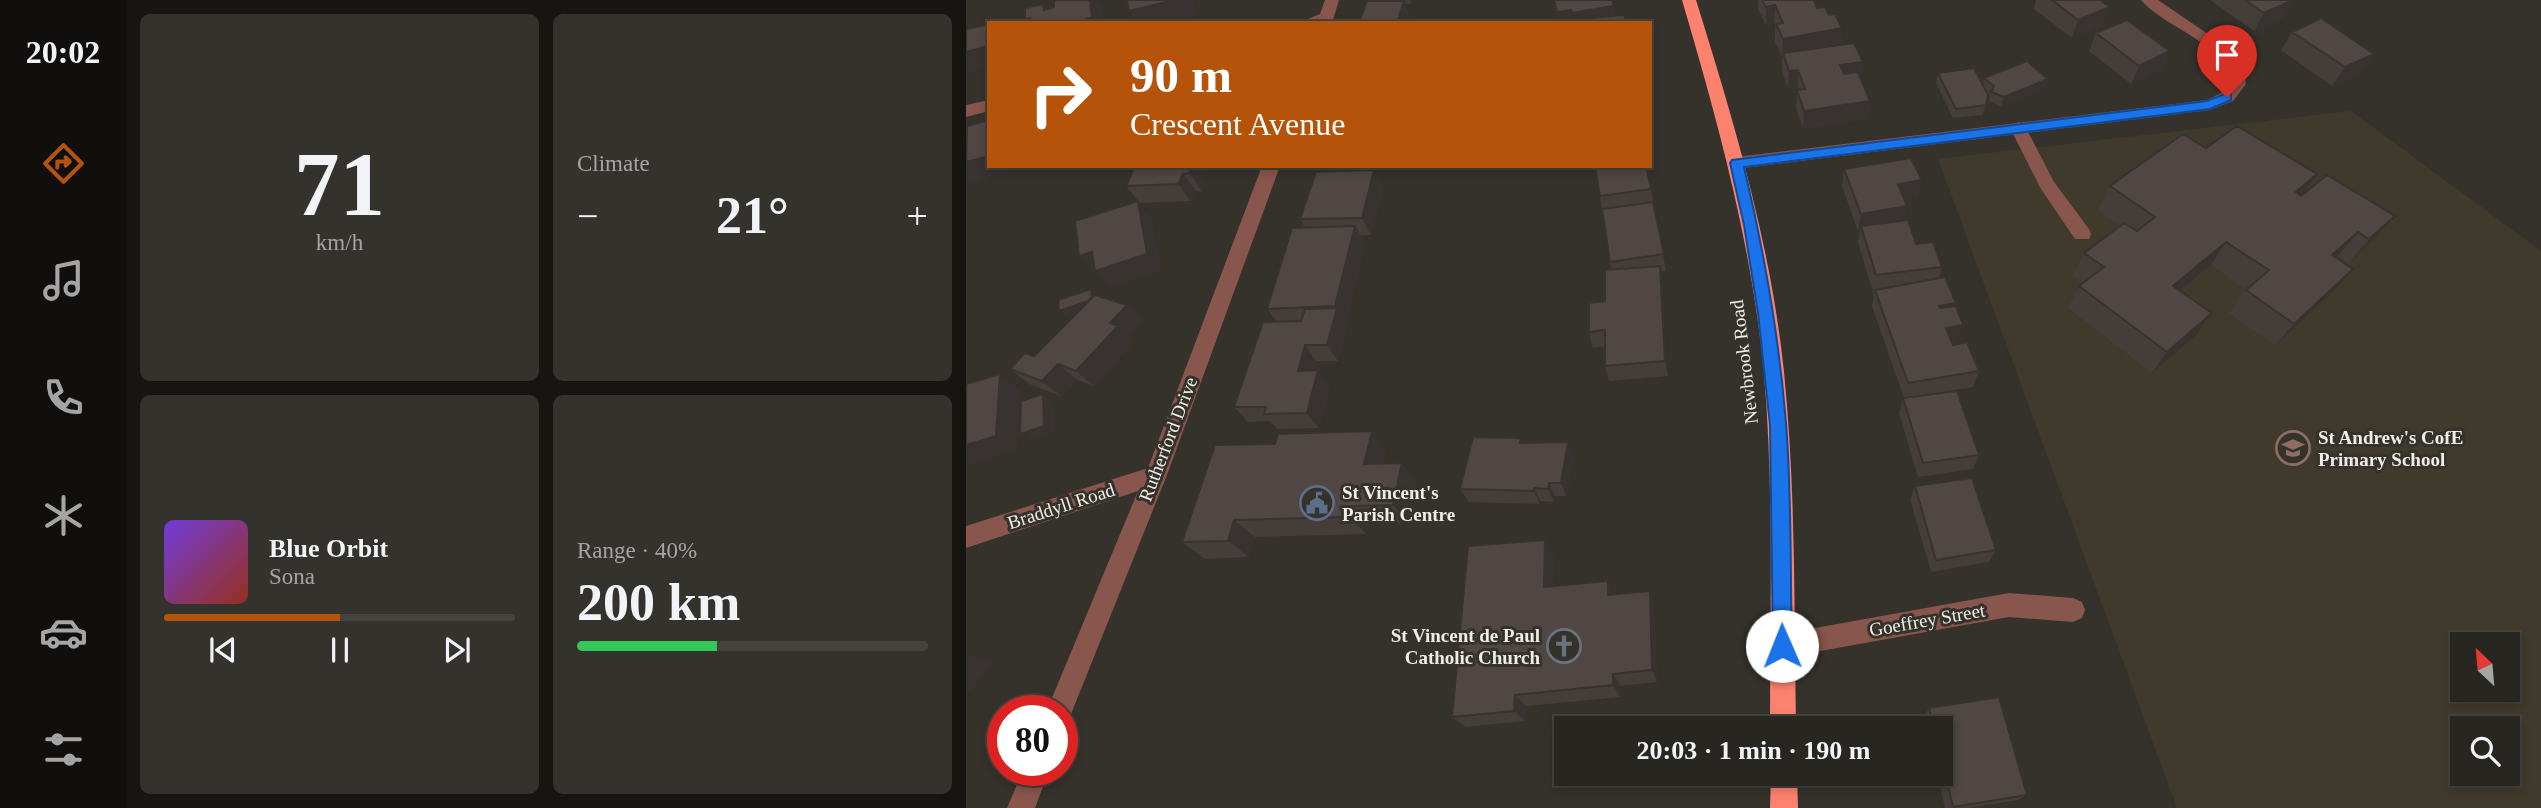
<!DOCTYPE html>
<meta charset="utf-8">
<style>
body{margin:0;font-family:"Times New Roman",serif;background:#34322d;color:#f1f3f6;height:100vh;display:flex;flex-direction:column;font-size:26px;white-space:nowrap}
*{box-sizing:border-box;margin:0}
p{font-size:23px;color:#a5a5a5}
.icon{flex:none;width:38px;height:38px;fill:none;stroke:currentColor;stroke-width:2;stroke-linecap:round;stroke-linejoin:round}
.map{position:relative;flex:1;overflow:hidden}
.details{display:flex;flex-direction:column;gap:14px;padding:14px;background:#161512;width:840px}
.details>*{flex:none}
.guide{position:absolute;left:21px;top:21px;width:665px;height:147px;border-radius:0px;box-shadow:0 4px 10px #0003,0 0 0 2px #44433e;background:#b45309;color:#fff;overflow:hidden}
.needle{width:46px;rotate:334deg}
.fabs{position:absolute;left:1484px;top:632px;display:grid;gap:14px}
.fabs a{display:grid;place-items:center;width:70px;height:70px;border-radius:0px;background:#282620;box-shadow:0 4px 10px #0003,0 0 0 2px #44433e;font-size:35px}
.speed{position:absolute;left:21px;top:695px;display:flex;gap:14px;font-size:35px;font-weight:700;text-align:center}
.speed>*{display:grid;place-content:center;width:91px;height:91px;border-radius:50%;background:#282620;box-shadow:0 4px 10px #0003,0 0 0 2px #44433e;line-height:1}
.speed .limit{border:10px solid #d22;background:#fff;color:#111}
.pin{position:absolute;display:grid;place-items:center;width:60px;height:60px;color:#fff;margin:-72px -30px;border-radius:50% 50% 50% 0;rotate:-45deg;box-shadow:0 0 7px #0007}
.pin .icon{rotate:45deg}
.me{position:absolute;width:77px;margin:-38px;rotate:359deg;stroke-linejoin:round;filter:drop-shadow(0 0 5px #0008)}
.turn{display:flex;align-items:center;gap:24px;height:147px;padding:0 28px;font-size:32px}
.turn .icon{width:91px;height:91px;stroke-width:2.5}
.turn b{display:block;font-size:49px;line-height:60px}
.big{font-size:52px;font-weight:600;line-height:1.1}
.details .tile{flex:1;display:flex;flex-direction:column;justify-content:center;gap:10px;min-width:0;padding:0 24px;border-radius:10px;background:#34322d}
.details .dial{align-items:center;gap:0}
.dial b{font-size:91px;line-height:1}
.song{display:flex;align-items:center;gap:21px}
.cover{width:84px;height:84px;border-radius:10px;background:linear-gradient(135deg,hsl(260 70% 55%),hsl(10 70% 35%))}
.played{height:7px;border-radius:4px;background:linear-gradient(90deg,#b45309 50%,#44433e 50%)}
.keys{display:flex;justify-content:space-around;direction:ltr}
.heat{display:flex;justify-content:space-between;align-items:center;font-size:38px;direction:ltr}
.charge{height:10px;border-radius:5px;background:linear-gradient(90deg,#34c759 40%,#44433e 0)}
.details .tiles{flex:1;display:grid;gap:14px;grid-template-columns:repeat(2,1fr)}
.trip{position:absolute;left:588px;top:716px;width:399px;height:70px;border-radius:0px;background:#282620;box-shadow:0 4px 10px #0003,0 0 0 2px #44433e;font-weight:600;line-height:70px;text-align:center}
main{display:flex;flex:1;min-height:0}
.tabs{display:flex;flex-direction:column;width:126px;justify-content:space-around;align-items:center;background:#100f0d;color:#a5a5a5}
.tabs .icon{width:49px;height:49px}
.tabs .on{color:#b45309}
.tabs b{font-size:32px;color:#f1f3f6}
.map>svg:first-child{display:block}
.built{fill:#403a2d;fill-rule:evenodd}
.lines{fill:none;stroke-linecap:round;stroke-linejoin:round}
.lane{fill:#88564d;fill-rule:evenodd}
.street{fill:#88564d;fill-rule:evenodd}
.highway{fill:#fc826f;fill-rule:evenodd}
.wall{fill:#453d3a}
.shaded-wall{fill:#383230}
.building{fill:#504744;stroke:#383230;stroke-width:2}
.route{fill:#1a73e8;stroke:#114b97;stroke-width:2}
.labels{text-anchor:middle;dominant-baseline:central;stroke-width:6;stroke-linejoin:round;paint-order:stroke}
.street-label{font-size:19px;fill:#efede8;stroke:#35322b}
.poi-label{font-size:19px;font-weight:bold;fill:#efede8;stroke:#35322b;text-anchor:start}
</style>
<main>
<nav class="tabs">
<b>20:02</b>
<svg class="icon on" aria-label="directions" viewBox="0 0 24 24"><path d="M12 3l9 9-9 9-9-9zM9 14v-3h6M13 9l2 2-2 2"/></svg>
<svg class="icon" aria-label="music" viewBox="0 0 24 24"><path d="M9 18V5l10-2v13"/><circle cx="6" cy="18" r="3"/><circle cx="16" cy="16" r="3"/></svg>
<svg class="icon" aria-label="phone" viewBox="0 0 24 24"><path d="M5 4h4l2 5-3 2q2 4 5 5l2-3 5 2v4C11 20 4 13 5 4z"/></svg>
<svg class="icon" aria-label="climate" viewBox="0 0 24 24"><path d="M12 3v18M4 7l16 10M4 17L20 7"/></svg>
<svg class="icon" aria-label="car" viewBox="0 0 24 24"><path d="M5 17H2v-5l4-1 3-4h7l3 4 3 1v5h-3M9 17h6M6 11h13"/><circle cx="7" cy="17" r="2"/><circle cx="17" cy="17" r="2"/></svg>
<svg class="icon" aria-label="filters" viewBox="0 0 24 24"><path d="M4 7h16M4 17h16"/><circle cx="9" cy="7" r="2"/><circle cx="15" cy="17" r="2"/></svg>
</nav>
<section class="details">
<div class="tiles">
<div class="tile dial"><b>71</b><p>km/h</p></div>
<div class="tile"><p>Climate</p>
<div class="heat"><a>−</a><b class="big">21°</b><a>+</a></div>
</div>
<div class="tile">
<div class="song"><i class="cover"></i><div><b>Blue Orbit</b><p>Sona</p></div></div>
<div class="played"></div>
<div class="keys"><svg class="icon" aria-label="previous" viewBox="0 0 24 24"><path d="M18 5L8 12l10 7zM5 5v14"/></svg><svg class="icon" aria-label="pause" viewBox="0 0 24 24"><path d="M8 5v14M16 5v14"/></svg><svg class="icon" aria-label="next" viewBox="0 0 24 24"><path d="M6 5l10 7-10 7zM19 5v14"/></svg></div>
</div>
<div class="tile"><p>Range · 40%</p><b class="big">200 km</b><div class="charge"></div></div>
</div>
</section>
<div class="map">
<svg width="1575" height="808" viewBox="0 0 1575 808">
<rect width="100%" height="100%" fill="#35322b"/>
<path class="built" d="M 1385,111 L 1575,251 L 1575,808 L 1211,808 L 972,159 ZM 1496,644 L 1542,644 L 1542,690 L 1496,690 ZM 1496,728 L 1542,728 L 1542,774 L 1496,774 Z"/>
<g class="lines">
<path class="lane" d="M 1052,122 L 1058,124 L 1088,182 L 1123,229 L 1125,234 L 1123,239 L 1109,239 L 1075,189 L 1044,128 Z
M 1043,593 L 1107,598 L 1116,602 L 1119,610 L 1116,618 L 1107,622 L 1043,617 L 816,658 L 807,655 L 804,646 L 807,637 L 816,634 Z"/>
<path class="street" d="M 359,0 L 373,0 L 366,23 L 332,23 L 354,14 Z
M 1175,0 L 1192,0 L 1264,49 L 1278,69 L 1280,84 L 1267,101 L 1244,110 L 770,169 L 761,163 L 770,157 L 1241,100 L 1255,93 L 1264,83 C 1258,41 1200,29 1175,0 Z
M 23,100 L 23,111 L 0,117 L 0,105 Z
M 296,166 L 314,166 L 201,475 L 103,719 L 96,722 L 96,710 L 81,710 L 172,491 L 0,548 L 0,526 L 182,468 Z
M 57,770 L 83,770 L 69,808 L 41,808 Z"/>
<path class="highway" d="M 716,0 L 730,0 C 768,122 805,245 818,372 C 830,490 828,609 830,728 L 804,728 C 804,610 808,491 798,373 C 786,246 752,122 716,0 Z
M 805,774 L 831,774 L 832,808 L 804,808 Z"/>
</g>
<path class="wall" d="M 407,0 L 445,0 L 444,4 L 439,4 L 445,19 L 444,23 L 393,23 L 407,1 Z
M 792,0 L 848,0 L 851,8 L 863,15 L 876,28 L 875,45 L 897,62 L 894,79 L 904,101 L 901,119 L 837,128 L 830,108 L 831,90 L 832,90 L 832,88 L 822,89 L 816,71 L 816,57 L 809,42 L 809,26 L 808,24 L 800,25 L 792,9 Z
M 1070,0 L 1134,0 L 1137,26 L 1106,38 L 1068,9 Z
M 1244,0 L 1327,0 L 1317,19 L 1288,31 Z
M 1326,32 L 1408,54 L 1396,72 L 1366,86 L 1315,50 Z
M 1130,33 L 1204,51 L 1196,69 L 1165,84 L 1123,51 Z
M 972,73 L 1017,85 L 1018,78 L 1079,88 L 1035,107 L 1023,101 L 1024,95 L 1020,92 L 1022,95 L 1017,115 L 987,118 L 970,83 Z
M 1240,148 L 1336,195 L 1408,239 L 1383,263 L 1372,256 L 1370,258 L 1367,292 L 1309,345 L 1263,313 L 1280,290 L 1245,265 L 1214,291 L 1246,313 L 1230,335 L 1186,373 L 1102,308 L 1113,286 L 1117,283 L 1107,276 L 1118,253 L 1154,226 L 1132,210 L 1144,186 Z
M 169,166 L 246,166 L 236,191 L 230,191 L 225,201 L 174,203 L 160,186 Z
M 364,166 L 405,166 L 405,168 L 366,169 Z
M 878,169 L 952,198 L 939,200 L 941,206 L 938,221 L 950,244 L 976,267 L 973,279 L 990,303 L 989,306 L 992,341 L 986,342 L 987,345 L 1013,371 L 1007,387 L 938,398 L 906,306 L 908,292 L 907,292 L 892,243 L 894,230 L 892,231 L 876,186 Z
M 417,188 L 405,235 L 395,235 L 399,243 L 380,321 L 382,324 L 372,361 L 350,361 L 348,370 L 364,385 L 353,428 L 311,429 L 304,421 L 282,422 L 268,407 L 311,322 L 301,309 L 339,228 L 334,219 Z
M 685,189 L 700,271 L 695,271 L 702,376 L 643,381 L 639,366 L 639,346 L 627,348 L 623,332 L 639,301 L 645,269 L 634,196 Z
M 132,296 L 177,321 L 163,337 L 168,342 L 128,386 L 111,380 L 95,396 L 63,384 L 44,369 L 68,356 L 106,318 L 102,319 Z
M 937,398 L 1013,455 L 1007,469 L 952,477 L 933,413 Z
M 406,431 L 420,451 L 417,464 L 450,482 L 442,523 L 403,524 L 400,534 L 289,537 L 283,557 L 239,559 L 216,542 L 309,444 Z
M 557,443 L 608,456 L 600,496 L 589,496 L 588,502 L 574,501 L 574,504 L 503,502 L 494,489 Z
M 949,486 L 1030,550 L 1023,562 L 965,572 L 944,499 Z
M 588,556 L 587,586 L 642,581 L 647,595 L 688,606 L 691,682 L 654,686 L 654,697 L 560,706 L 559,721 L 500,727 L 486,717 Z
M 963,708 L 1061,795 L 1052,800 L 1003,808 L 979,808 L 971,774 L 975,774 L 975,728 L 960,728 L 958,716 Z"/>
<path class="shaded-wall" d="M 124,0 L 130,0 L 136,8 L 138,23 L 117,23 L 117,20 Z
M 208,0 L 228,0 L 232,15 L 201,23 L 171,23 L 163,11 Z
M 1327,0 L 1317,19 L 1288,31 L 1298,13 Z
M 438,1 L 445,19 L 444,23 L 431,23 Z
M 809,5 L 808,24 L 800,25 L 800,7 Z
M 648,6 L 650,23 L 608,23 L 606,13 Z
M 1144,7 L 1137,26 L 1106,38 L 1112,20 Z
M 605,10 L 607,23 L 593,23 L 591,12 Z
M 876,28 L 875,47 L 817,53 L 816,57 L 817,39 Z
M 23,46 L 23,68 L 0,74 L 0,52 Z
M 1204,51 L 1196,69 L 1165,84 L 1173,66 Z
M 1408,54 L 1396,72 L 1366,86 L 1379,67 Z
M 897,62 L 894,80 L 872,83 L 874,65 Z
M 832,70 L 832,88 L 822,89 L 823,71 Z
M 1082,79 L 1079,88 L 1035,107 L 1038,97 Z
M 904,101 L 901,119 L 837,128 L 838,111 Z
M 23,156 L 23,166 L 45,166 L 45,173 L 4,184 L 0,180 L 0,162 Z
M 226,166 L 246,166 L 236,191 L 223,173 Z
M 408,170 L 417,188 L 405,235 L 396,218 Z
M 217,174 L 230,191 L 225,201 L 212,184 Z
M 1351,174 L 1334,198 L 1330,192 Z
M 956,180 L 952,198 L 929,202 L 932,184 Z
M 172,201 L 186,219 L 196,271 L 145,287 L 113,256 Z
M 941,206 L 938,223 L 895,226 L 894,230 L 892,231 L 895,214 Z
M 1429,216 L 1408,239 L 1383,263 L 1403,239 Z
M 389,226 L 399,243 L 380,321 L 382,324 L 372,361 L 361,345 L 371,309 L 369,306 Z
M 1392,232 L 1372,256 L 1347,278 L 1366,255 Z
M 1260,242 L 1245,265 L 1192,308 L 1207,286 Z
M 694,266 L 697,282 L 702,376 L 699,361 Z
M 1387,269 L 1367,292 L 1309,345 L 1328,324 Z
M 125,289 L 134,298 L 135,308 L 102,319 L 93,311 Z
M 990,303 L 985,319 L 969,322 L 973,306 Z
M 161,305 L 177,321 L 163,337 L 168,342 L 128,386 L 110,371 L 144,323 Z
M 1246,313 L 1230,335 L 1186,373 L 1201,352 Z
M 997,325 L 992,341 L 975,343 L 980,328 Z
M 339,345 L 350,361 L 344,386 L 332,371 Z
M 92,364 L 111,380 L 95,396 L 76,381 Z
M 352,370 L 364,385 L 353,428 L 341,413 Z
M 34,374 L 54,389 L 51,450 L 0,466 L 0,445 Z
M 77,394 L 87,402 L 88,433 L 65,441 L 54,434 Z
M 406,431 L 420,451 L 413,483 L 398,464 Z
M 602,442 L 608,456 L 600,496 L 595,483 Z
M 436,463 L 450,482 L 442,523 L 427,505 Z
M 583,483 L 589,496 L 588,502 L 582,489 Z
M 568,488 L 574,501 L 574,504 L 568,491 Z
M 387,506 L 403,524 L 400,534 L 384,517 Z
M 268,520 L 289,537 L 283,557 L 262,541 Z
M 579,540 L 588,556 L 586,602 L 578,587 Z
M 642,581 L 648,596 L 642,595 Z
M 684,591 L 688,606 L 691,682 L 686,670 Z
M 2,653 L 27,663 L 0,698 L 0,656 Z
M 647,674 L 654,686 L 654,697 L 647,685 Z
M 549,695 L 560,706 L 559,721 L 548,711 Z"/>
<path class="building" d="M 88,0 L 124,0 L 126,17 L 117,20 L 117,23 L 65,23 L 64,18 L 59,20 L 59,8 L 77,4 L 78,10 L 88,7 Z
M 161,0 L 208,0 L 163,11 Z
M 588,0 L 646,0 L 648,6 L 606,13 L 605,10 L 591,12 Z
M 796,0 L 848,0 L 851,8 L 859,7 L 863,15 L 869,14 L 876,28 L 817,39 L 810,24 L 817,23 L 809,5 L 800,7 Z
M 1086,0 L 1134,0 L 1144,7 L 1112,20 Z
M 1279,0 L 1327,0 L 1298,13 Z
M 401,1 L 438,1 L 431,23 L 393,23 Z
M 658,15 L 661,23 L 611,23 L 610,19 Z
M 1355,18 L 1408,54 L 1379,67 L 1326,32 Z
M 1161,20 L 1204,51 L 1173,66 L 1130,33 Z
M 23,24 L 23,46 L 0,52 L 0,29 Z
M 888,43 L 897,62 L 874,65 L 878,74 L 892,72 L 904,101 L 838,111 L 831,90 L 839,89 L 832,70 L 823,71 L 817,53 Z
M 1061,61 L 1082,79 L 1038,97 L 1025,92 L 1028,86 L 1018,78 Z
M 1008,68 L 1022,95 L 1020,105 L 990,109 L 972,73 Z
M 23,120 L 23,156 L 0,162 L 1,126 Z
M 1271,126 L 1351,174 L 1330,192 L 1335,196 L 1361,175 L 1429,216 L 1403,239 L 1392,232 L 1366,255 L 1387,269 L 1328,324 L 1280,290 L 1303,270 L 1260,242 L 1207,286 L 1246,313 L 1201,352 L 1113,286 L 1138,267 L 1118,253 L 1158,223 L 1171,231 L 1189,217 L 1144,186 L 1217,134 L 1240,148 Z
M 945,158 L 956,180 L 932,184 L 941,206 L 895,214 L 878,169 Z
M 169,166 L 226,166 L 223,173 L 217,174 L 212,184 L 160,186 Z
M 629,166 L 680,166 L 685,189 L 634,196 Z
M 408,170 L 396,218 L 334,219 L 350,172 Z
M 172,201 L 181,254 L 129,271 L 126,252 L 113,256 L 109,221 Z
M 687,202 L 698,254 L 644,262 L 636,209 Z
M 942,220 L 950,244 L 967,242 L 976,267 L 910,275 L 895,226 Z
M 389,226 L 369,306 L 301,309 L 326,228 Z
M 694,266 L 699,361 L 639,366 L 639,330 L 623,332 L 623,303 L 639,301 L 639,270 Z
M 979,277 L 990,303 L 973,306 L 974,308 L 990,306 L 997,325 L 980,328 L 987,345 L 1001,342 L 1013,371 L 942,383 L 909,290 Z
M 125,289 L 126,297 L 122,301 L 93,311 L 92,300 Z
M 129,295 L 161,305 L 144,323 L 152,326 L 110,371 L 92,364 L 76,381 L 44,369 L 59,353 L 68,356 Z
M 371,308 L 361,345 L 339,345 L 332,371 L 352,370 L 341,413 L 298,414 L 300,407 L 268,407 L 297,322 L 335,321 L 339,309 Z
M 34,374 L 30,436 L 0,445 L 0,384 Z
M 991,391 L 1013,455 L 957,463 L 937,398 Z
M 77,394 L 78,426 L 54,434 L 55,401 Z
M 406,431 L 398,464 L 436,463 L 427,505 L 387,506 L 384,517 L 268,520 L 262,541 L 216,542 L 249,445 L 309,444 L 312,434 Z
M 507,437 L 555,438 L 554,443 L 602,442 L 595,483 L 583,483 L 582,489 L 568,488 L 568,491 L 494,489 Z
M 1006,478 L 1030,550 L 970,560 L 949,486 Z
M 579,540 L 578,587 L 642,581 L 642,595 L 684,591 L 686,670 L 647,674 L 647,685 L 549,695 L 548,711 L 486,717 L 502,546 Z
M 1033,697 L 1061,795 L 987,807 L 975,756 L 975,728 L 968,728 L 963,708 Z"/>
<path class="route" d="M 1261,93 L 1265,94 L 1265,100 L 1244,109 L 778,167 C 798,251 813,337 820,423 C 826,497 824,573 826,646 L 823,653 L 816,656 L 810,653 L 807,646 L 804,425 L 792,313 L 778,225 L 764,163 L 766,160 L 1241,101 Z"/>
<defs>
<g id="school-ring" transform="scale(1.75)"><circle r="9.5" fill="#35322b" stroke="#8d6e63" stroke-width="1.5"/><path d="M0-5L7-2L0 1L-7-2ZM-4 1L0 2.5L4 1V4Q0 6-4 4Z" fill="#8d6e63"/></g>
<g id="civic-ring" transform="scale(1.75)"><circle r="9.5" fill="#35322b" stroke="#5c6f8a" stroke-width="1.5"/><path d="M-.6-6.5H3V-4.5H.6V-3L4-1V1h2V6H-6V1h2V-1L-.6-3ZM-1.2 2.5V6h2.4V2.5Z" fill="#5c6f8a"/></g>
<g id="church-ring" transform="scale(1.75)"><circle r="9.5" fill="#35322b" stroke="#6b7280" stroke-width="1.5"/><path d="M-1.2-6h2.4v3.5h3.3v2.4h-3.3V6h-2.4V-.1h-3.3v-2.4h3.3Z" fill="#6b7280"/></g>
</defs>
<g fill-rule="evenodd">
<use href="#school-ring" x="1327" y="448"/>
<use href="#civic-ring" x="351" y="503"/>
<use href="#church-ring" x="598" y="646"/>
</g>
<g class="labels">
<g class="street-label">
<text transform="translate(778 362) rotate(-97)">Newbrook Road</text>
<text transform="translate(202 439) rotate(-69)">Rutherford Drive</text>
<text transform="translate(95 506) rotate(-18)">Braddyll Road</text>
<text transform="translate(961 620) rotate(-10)">Goeffrey Street</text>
</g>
<g class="poi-label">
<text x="1352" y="437">St Andrew's CofE<tspan x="1352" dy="22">Primary School</tspan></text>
<text x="376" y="492">St Vincent's<tspan x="376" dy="22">Parish Centre</tspan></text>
<text x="574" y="635" text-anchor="end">St Vincent de Paul<tspan x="574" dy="22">Catholic Church</tspan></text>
</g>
</g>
</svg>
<div class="fabs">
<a><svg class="needle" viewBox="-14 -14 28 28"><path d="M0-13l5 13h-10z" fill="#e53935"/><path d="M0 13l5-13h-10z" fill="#a5a5a5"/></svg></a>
<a><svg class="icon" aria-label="search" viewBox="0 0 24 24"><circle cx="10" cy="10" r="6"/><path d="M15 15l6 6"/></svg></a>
</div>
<div class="speed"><div class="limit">80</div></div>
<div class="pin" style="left:1261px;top:97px;background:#d93025"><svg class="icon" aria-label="arrive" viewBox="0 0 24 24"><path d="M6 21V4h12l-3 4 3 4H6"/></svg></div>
<svg class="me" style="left:816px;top:646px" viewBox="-20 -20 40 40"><circle r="19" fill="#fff"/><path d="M0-13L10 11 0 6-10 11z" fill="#1a73e8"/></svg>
<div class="trip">20:03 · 1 min · 190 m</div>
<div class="guide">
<div class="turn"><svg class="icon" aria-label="right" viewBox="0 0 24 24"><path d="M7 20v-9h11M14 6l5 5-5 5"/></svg><div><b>90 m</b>Crescent Avenue</div></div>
</div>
</div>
</main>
